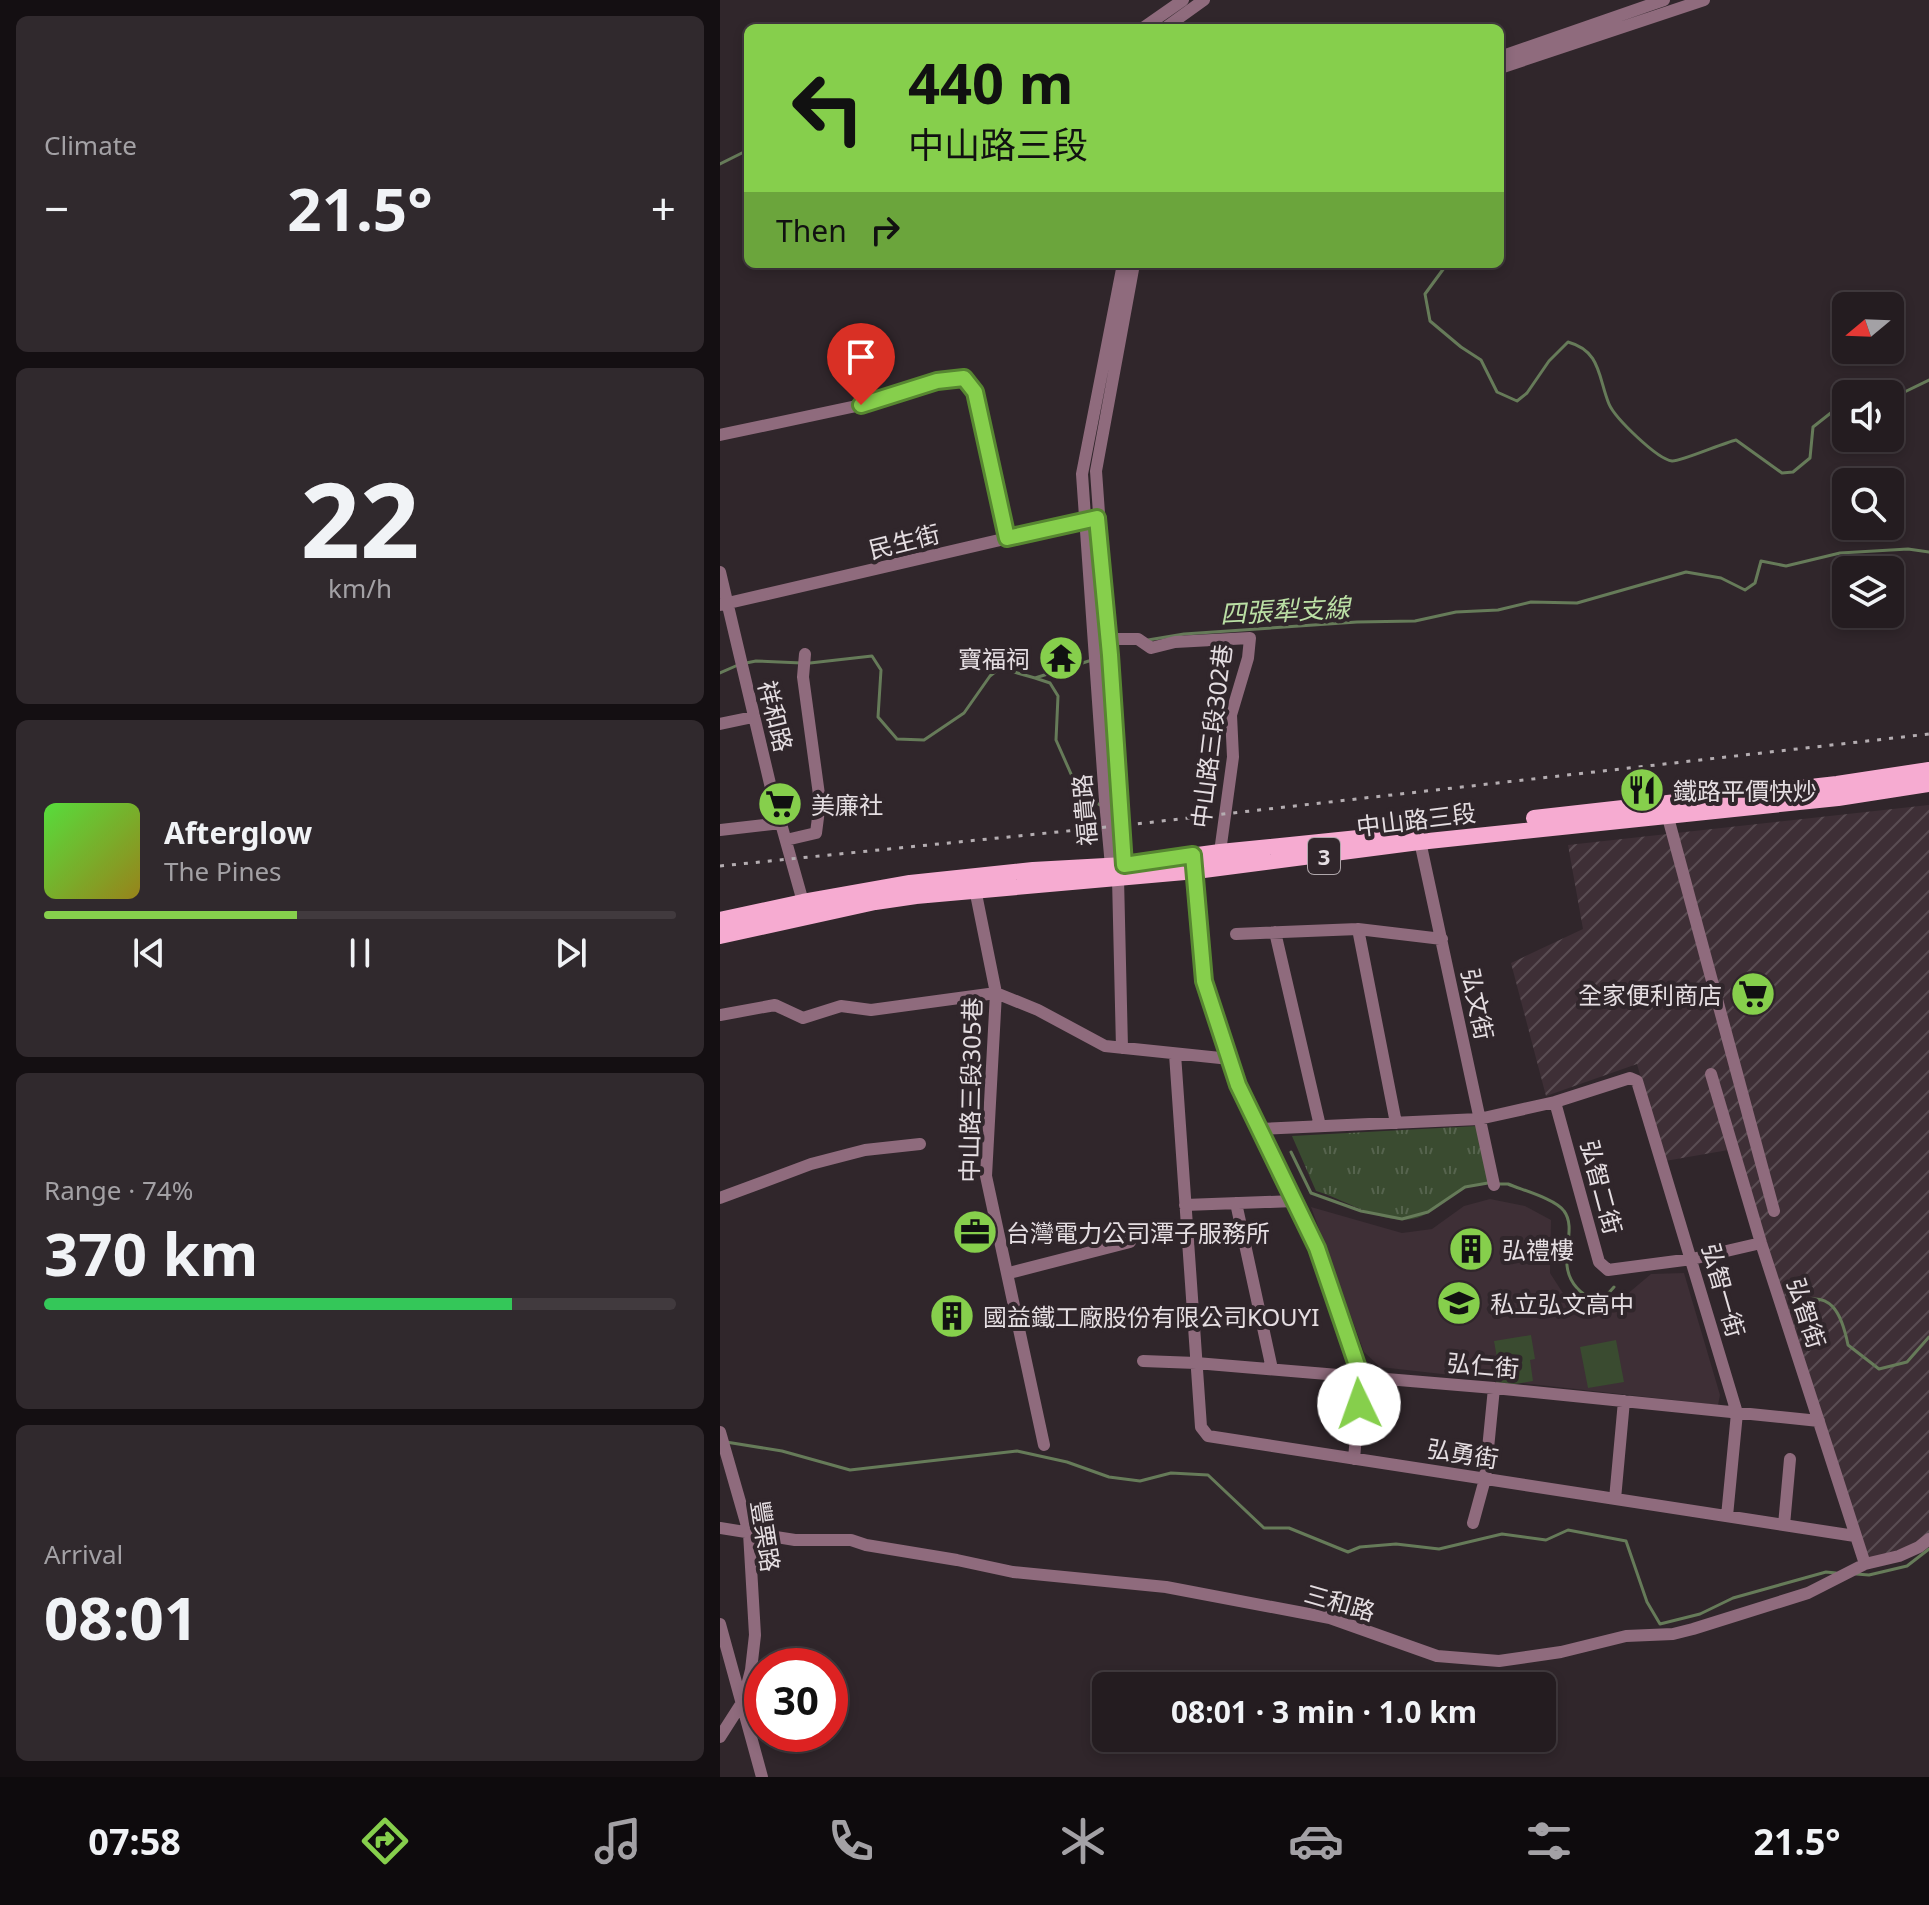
<!DOCTYPE html>
<meta charset="utf-8">
<style>
body{margin:0;font-family:"Noto Sans","Noto Sans TC",sans-serif;background:#30292d;color:#f1f3f6;height:100vh;display:flex;flex-direction:column;font-size:30px;white-space:nowrap}
*{box-sizing:border-box;margin:0}
p{font-size:26px;color:#a3a1a5}
.icon{flex:none;width:44px;height:44px;fill:none;stroke:currentColor;stroke-width:2;stroke-linecap:round;stroke-linejoin:round}
.map{position:relative;flex:1;overflow:hidden}
.details{display:flex;flex-direction:column;gap:16px;padding:16px;background:#140f12;width:720px}
.details>*{flex:none}
.banner{position:absolute;left:24px;top:24px;width:760px;height:244px;border-radius:12px;box-shadow:0 4px 12px #0003,0 0 0 2px #413a3e;background:#86cf4c;color:#111;overflow:hidden}
.needle{width:52px;rotate:251deg}
.fabs{position:absolute;left:1112px;top:292px;display:grid;gap:16px}
.fabs a{display:grid;place-items:center;width:72px;height:72px;border-radius:12px;background:#241c20;box-shadow:0 4px 12px #0003,0 0 0 2px #413a3e;font-size:40px}
.speed{position:absolute;left:24px;top:1648px;display:flex;gap:16px;font-size:40px;font-weight:700;text-align:center}
.speed>*{display:grid;place-content:center;width:104px;height:104px;border-radius:50%;background:#241c20;box-shadow:0 4px 12px #0003,0 0 0 2px #413a3e;line-height:1}
.speed .limit{border:12px solid #d22;background:#fff;color:#111}
.pin{position:absolute;display:grid;place-items:center;width:68px;height:68px;color:#fff;margin:-82px -34px;border-radius:50% 50% 50% 0;rotate:-45deg;box-shadow:0 0 8px #0007}
.pin .icon{rotate:45deg}
.me{position:absolute;width:88px;margin:-44px;rotate:357deg;stroke-linejoin:round;filter:drop-shadow(0 0 6px #0008)}
.turn{display:flex;align-items:center;gap:28px;height:168px;padding:0 32px;font-size:36px}
.turn .icon{width:104px;height:104px;stroke-width:2.5}
.turn b{display:block;font-size:56px;line-height:68px}
.then{display:flex;align-items:center;height:76px;padding:0 32px;background:#0003;gap:16px;font-size:30px}
.big{font-size:60px;font-weight:700;line-height:1.1}
.details .tile{flex:1;display:flex;flex-direction:column;justify-content:center;gap:12px;min-width:0;padding:0 28px;border-radius:12px;background:#30292d}
.details .dial{align-items:center;gap:0}
.dial b{font-size:104px;line-height:1}
.song{display:flex;align-items:center;gap:24px}
.cover{width:96px;height:96px;border-radius:12px;background:linear-gradient(135deg,hsl(110 70% 55%),hsl(50 70% 35%))}
.played{height:8px;border-radius:4px;background:linear-gradient(90deg,#86cf4c 40%,#413a3e 40%)}
.keys{display:flex;justify-content:space-around;direction:ltr}
.heat{display:flex;justify-content:space-between;align-items:center;font-size:44px;direction:ltr}
.charge{height:12px;border-radius:6px;background:linear-gradient(90deg,#34c759 74%,#413a3e 0)}
.trip{position:absolute;left:372px;top:1672px;width:464px;height:80px;border-radius:12px;background:#241c20;box-shadow:0 4px 12px #0003,0 0 0 2px #413a3e;font-weight:700;line-height:80px;text-align:center}
.tabs{display:flex;height:128px;justify-content:space-around;align-items:center;background:#0e0b0d;color:#a3a1a5}
.tabs .icon{width:56px;height:56px}
.tabs .active{color:#86cf4c}
.tabs b{font-size:36px;color:#f1f3f6}
main{display:flex;flex:1;min-height:0}
.map>svg:first-child{display:block}
.built{fill:#3e2f36}
.industrial{fill:url(#industrial-furrows)}
.grass{fill:url(#grass-tufts)}
.pitch{fill:#3a4b30}
.lines{fill:none;stroke-linecap:round;stroke-linejoin:round}
.stream{stroke:#667b59;stroke-width:3}
.minor{stroke:#8f6b7d;stroke-width:12}
.major{stroke:#f6abd1;stroke-width:16}
.rail{stroke:#b4adb1;stroke-width:3;stroke-dasharray:4 8;stroke-linecap:butt}
.route-casing{stroke:#578731;stroke-width:20}
.route{stroke:#86cf4c;stroke-width:14}
.labels{text-anchor:middle;dominant-baseline:central;stroke-width:8;stroke-linejoin:round;paint-order:stroke}
.shield{fill:#30262b;stroke:#afa7ab;stroke-width:2}
.shield-label{font-size:22px;font-weight:bold;fill:#e5dee2}
.street-label{font-size:24px;fill:#e5dee2;stroke:#30262b}
.poi-label{font-size:24px;fill:#e5dee2;stroke:#30262b;text-anchor:start}
.water-label{font-size:26px;font-style:italic;fill:#bbe0a5;stroke:#30262b}
</style>
<main>
<section class="details">
<div class="tile"><p>Climate</p>
<div class="heat"><a>−</a><b class="big">21.5°</b><a>+</a></div>
</div>
<div class="tile dial"><b>22</b><p>km/h</p></div>
<div class="tile">
<div class="song"><i class="cover"></i><div><b>Afterglow</b><p>The Pines</p></div></div>
<div class="played"></div>
<div class="keys"><svg class="icon" aria-label="previous" viewBox="0 0 24 24"><path d="M18 5L8 12l10 7zM5 5v14"/></svg><svg class="icon" aria-label="pause" viewBox="0 0 24 24"><path d="M8 5v14M16 5v14"/></svg><svg class="icon" aria-label="next" viewBox="0 0 24 24"><path d="M6 5l10 7-10 7zM19 5v14"/></svg></div>
</div>
<div class="tile"><p>Range · 74%</p><b class="big">370 km</b><div class="charge"></div></div>
<div class="tile"><p>Arrival</p><b class="big">08:01</b></div>
</section>
<div class="map">
<svg width="1209" height="1777" viewBox="0 0 1209 1777">
<defs>
<pattern id="industrial-furrows" width="10" height="10" patternUnits="userSpaceOnUse" patternTransform="scale(2)"><rect width="10" height="10" fill="#3e2f36"/><path d="M-1 1l2-2M0 10L10 0M9 11l2-2" fill="none" stroke="#5a4d53"/></pattern>
<pattern id="grass-tufts" width="24" height="20" patternUnits="userSpaceOnUse" patternTransform="scale(2)"><rect width="24" height="20" fill="#3a4b30"/><path d="M3 7l-1-3M5 7V3M7 7l1-3M15 17l-1-3M17 17v-4M19 17l1-3" fill="none" stroke="#56644e"/></pattern>
</defs>
<rect width="100%" height="100%" fill="#30262b"/>
<path class="built" d="M 770,1199 L 805,1206 L 831,1220 L 830,1273 L 848,1301 L 871,1317 L 886,1312 L 931,1274 L 964,1273 L 1000,1395 L 998,1405 L 660,1367 L 644,1352 L 591,1207 L 682,1233 L 712,1229 L 744,1206 Z"/>
<path class="industrial" d="M 1209,805 L 1209,1534 L 1182,1551 L 1149,1559 L 1014,1149 L 945,1161 L 917,1064 L 826,1096 L 791,963 L 863,929 L 848,845 Z"/>
<path class="grass" d="M 757,1126 L 769,1183 C 761,1185 751,1185 744,1189 C 729,1195 717,1209 702,1216 C 670,1230 627,1200 596,1191 L 572,1136 Z"/>
<path class="pitch" d="M 811,1335 L 815,1359 L 810,1360 L 813,1381 L 777,1387 L 773,1366 L 778,1364 L 774,1341 Z
M 896,1340 L 904,1382 L 868,1388 L 860,1347 Z"/>
<g class="lines">
<path class="stream" d="M 0,164 L 28,150
M 727,264 L 705,294 L 710,321 L 741,347 L 761,360 L 777,392 L 797,401 L 807,393 L 829,361 L 848,342 C 881,351 878,377 889,404 C 895,418 937,459 952,461 C 960,462 1003,443 1016,440 L 1062,473 L 1073,472 L 1090,458 L 1093,427 L 1112,412 L 1126,411
M 1170,399 L 1209,380
M 428,640 L 464,634 L 637,622 L 695,621 L 736,612 L 778,610 L 811,602 L 857,603 L 966,572 L 1001,578 L 1025,590 L 1035,583 L 1041,561 L 1066,566 L 1120,553 L 1188,549 L 1209,552
M 26,663 L 36,661 L 82,663
M 90,663 L 152,656 L 161,670 L 158,717 L 177,739 L 204,740 L 244,713 L 270,676 L 280,668 L 315,678 L 372,660
M 0,673 L 18,665
M 315,678 L 330,683 L 338,696 L 336,740 L 359,792 L 380,805
M 571,1152 L 591,1193 L 641,1211 L 682,1219 L 708,1212 L 745,1187 L 768,1183
M 779,1184 L 788,1184 C 802,1190 836,1199 844,1211 C 859,1231 834,1263 857,1288 C 865,1297 873,1299 885,1297 L 894,1287
M 1074,1305 C 1111,1286 1122,1315 1128,1345 L 1159,1369 L 1187,1362 L 1209,1337
M 6,1442 L 62,1451 L 130,1470 L 297,1451 L 347,1462 L 389,1477 L 420,1481 L 451,1473 L 488,1475 L 544,1528 L 569,1528 L 628,1552 L 640,1547 L 676,1544 L 719,1549 L 782,1534 L 826,1540 L 848,1530 L 906,1541 L 927,1602 L 940,1624 L 980,1614 L 1013,1598 L 1106,1572 L 1116,1573
M 1136,1574 L 1149,1575 L 1187,1566 L 1209,1549"/>
<path class="minor" d="M 423,28 L 463,0
M 445,28 L 484,0
M 780,57 L 944,0
M 780,68 L 984,0
M 0,435 L 141,405 L 217,381 L 244,378 L 255,392 L 287,538
M 0,572 L 51,788 L 85,909
M 0,605 L 370,519
M 383,639 L 418,639 L 431,648 L 455,642 L 530,638 L 528,658 L 511,715 L 513,757 L 500,852
M 0,724 L 33,717
M 946,810 L 1054,1211
M 0,830 L 61,823
M 698,832 L 774,1185
M 66,840 L 96,833 L 100,802 L 83,677 L 85,654
M 475,866 L 484,981 L 518,1085 L 597,1248 L 641,1377 L 634,1459
M 401,872 L 404,865 L 376,471 L 414,264
M 254,884 L 276,993 L 266,1176 L 324,1445
M 638,929 L 676,1123
M 555,932 L 600,1126
M 516,934 L 638,929 L 722,939
M 0,1015 L 55,1005 L 83,1018 L 121,1006 L 151,1010 L 276,993 L 318,1010 L 385,1046 L 510,1059
M 402,1048 L 398,878 L 391,866 L 385,801 L 362,474 L 403,264
M 455,1054 L 481,1427 L 488,1436 L 1135,1536
M 991,1074 L 1041,1243 L 1145,1564
M 835,1102 L 879,1262 L 888,1270 L 972,1259 L 1041,1243
M 539,1129 L 759,1119 L 835,1102 L 910,1078 L 917,1081 L 1017,1413 L 1007,1516
M 0,1198 L 91,1164 L 145,1150 L 200,1144
M 516,1203 L 552,1369
M 465,1205 L 574,1201
M 289,1273 L 410,1242
M 423,1361 L 476,1363 L 774,1388 L 1099,1421
M 0,1432 L 29,1533 L 35,1635 L 31,1670 L 23,1701 L 0,1737
M 895,1499 L 904,1401
M 753,1523 L 765,1479 L 774,1388
M 1064,1525 L 1070,1459
M 0,1528 L 75,1540 L 131,1540 L 146,1545 L 237,1560 L 293,1572 L 446,1587 L 610,1618 L 717,1656 L 779,1661 L 841,1652 L 906,1636 L 953,1634 L 973,1629 L 1088,1593 L 1145,1564 L 1179,1556 L 1199,1547 L 1209,1539
M 0,1624 L 42,1777"/>
<path class="major" d="M 814,818 L 1117,784 L 1209,770
M 0,920 L 83,902 L 190,883 L 313,870 L 404,865 L 500,852 L 687,833
M 0,936 L 155,902 L 196,896 L 476,871 L 699,842 L 1118,798 L 1209,784"/>
<path class="rail" d="M 0,866 L 407,825 L 1209,734"/>
</g>
<g class="lines">
<g class="route-casing">
<path id="route" d="M 141,405 L 217,381 L 244,378 L 255,392 L 287,538 L 377,518 L 390,655 L 404,865 L 473,855 L 484,981 L 518,1085 L 597,1248 L 641,1377 L 639,1404"/>
</g>
<use href="#route" class="route"/>
</g>
<defs>
<g id="temple-disc" transform="scale(2.3)"><circle r="9.5" fill="#86cf4c" stroke="#30262b"/><path d="M0-6L5-2H3V0L6.5 2.5H4V6H1.5V3h-3V6H-4V2.5H-6.5L-3 0V-2H-5Z" fill="#111"/></g>
<g id="restaurant-disc" transform="scale(2.3)"><circle r="9.5" fill="#86cf4c" stroke="#30262b"/><path d="M-5-6h1v4h1v-4h1v4h1v-4h1v5L-1.5 .5V6h-2V.5L-5-1ZM5-6V6H3V1.5H1.5Q1.5-4 5-6Z" fill="#111"/></g>
<g id="supermarket-disc" transform="scale(2.3)"><circle r="9.5" fill="#86cf4c" stroke="#30262b"/><path d="M-6-5.5h2.5l.6 2H6L4.5 2H-2.5L-4.4-4H-6ZM-1.5 3.2a1.3 1.3 0 1 0 .1 0ZM3 3.2a1.3 1.3 0 1 0 .1 0Z" fill="#111"/></g>
<g id="office-disc" transform="scale(2.3)"><circle r="9.5" fill="#86cf4c" stroke="#30262b"/><path d="M-6-3h4V-5.5h4V-3h4V5H-6ZM-1-4.5V-3h2v-1.5ZM-6 0V1H6V0Z" fill="#111"/></g>
<g id="building-disc" transform="scale(2.3)"><circle r="9.5" fill="#86cf4c" stroke="#30262b"/><path d="M-4-6H4V6H1V3H-1V6H-4ZM-2.5-4.3h1.7v1.8h-1.7ZM.8-4.3h1.7v1.8H.8ZM-2.5-1h1.7V.8h-1.7ZM.8-1h1.7V.8H.8Z" fill="#111"/></g>
<g id="school-disc" transform="scale(2.3)"><circle r="9.5" fill="#86cf4c" stroke="#30262b"/><path d="M0-5L7-2L0 1L-7-2ZM-4 1L0 2.5L4 1V4Q0 6-4 4Z" fill="#111"/></g>
</defs>
<g fill-rule="evenodd">
<use href="#temple-disc" x="341" y="658"/>
<use href="#restaurant-disc" x="922" y="790"/>
<use href="#supermarket-disc" x="60" y="804"/>
<use href="#supermarket-disc" x="1033" y="994"/>
<use href="#office-disc" x="255" y="1232"/>
<use href="#building-disc" x="751" y="1249"/>
<use href="#school-disc" x="739" y="1303"/>
<use href="#building-disc" x="232" y="1316"/>
</g>
<g class="labels">
<rect class="shield" x="588" y="838" width="32" height="36" rx="6"/>
<g class="shield-label">
<text x="604" y="856">3</text>
</g>
<g class="street-label">
<text transform="translate(184 541) rotate(-14)">民生街</text>
<text transform="translate(56 716) rotate(76)">祥和路</text>
<text transform="translate(491 736) rotate(-83)">中山路三段302巷</text>
<text transform="translate(364 810) rotate(-95)">福貴路</text>
<text transform="translate(696 819) rotate(-7)">中山路三段</text>
<text transform="translate(758 1004) rotate(78)">弘文街</text>
<text transform="translate(250 1090) rotate(-89)">中山路三段305巷</text>
<text transform="translate(882 1187) rotate(75)">弘智二街</text>
<text transform="translate(1004 1290) rotate(74)">弘智一街</text>
<text transform="translate(1087 1313) rotate(72)">弘智街</text>
<text transform="translate(763 1365) rotate(5)">弘仁街</text>
<text transform="translate(743 1453) rotate(9)">弘勇街</text>
<text transform="translate(46 1536) rotate(81)">豐栗路</text>
<text transform="translate(620 1602) rotate(16)">三和路</text>
</g>
<g class="poi-label">
<text x="310" y="658" text-anchor="end">寶福祠</text>
<text x="953" y="790">鐵路平價快炒</text>
<text x="91" y="804">美廉社</text>
<text x="1002" y="994" text-anchor="end">全家便利商店</text>
<text x="286" y="1232">台灣電力公司潭子服務所</text>
<text x="782" y="1249">弘禮樓</text>
<text x="770" y="1303">私立弘文高中</text>
<text x="263" y="1316">國益鐵工廠股份有限公司KOUYI</text>
</g>
<g class="water-label">
<text transform="translate(565 610) rotate(-3)">四張犁支線</text>
</g>
</g>
</svg>
<div class="fabs">
<a><svg class="needle" viewBox="-14 -14 28 28"><path d="M0-13l5 13h-10z" fill="#e53935"/><path d="M0 13l5-13h-10z" fill="#a3a1a5"/></svg></a>
<a><svg class="icon" aria-label="sound" viewBox="0 0 24 24"><path d="M4 9h4l5-4v14l-5-4H4zM17 9q2 3 0 6"/></svg></a>
<a><svg class="icon" aria-label="search" viewBox="0 0 24 24"><circle cx="10" cy="10" r="6"/><path d="M15 15l6 6"/></svg></a>
<a><svg class="icon" aria-label="layers" viewBox="0 0 24 24"><path d="M12 4l9 5-9 5-9-5zM3 14l9 5 9-5"/></svg></a>
</div>
<div class="speed"><div class="limit">30</div></div>
<div class="pin" style="left:141px;top:405px;background:#d93025"><svg class="icon" aria-label="arrive" viewBox="0 0 24 24"><path d="M6 21V4h12l-3 4 3 4H6"/></svg></div>
<svg class="me" style="left:639px;top:1404px" viewBox="-20 -20 40 40"><circle r="19" fill="#fff"/><path d="M0-13L10 11 0 6-10 11z" fill="#86cf4c"/></svg>
<div class="trip">08:01 · 3 min · 1.0 km</div>
<div class="banner">
<div class="turn"><svg class="icon" aria-label="left" viewBox="0 0 24 24"><path d="M17 20v-9H6M10 6l-5 5 5 5"/></svg><div><b>440 m</b>中山路三段</div></div>
<div class="then">Then<svg class="icon" aria-label="right" viewBox="0 0 24 24"><path d="M7 20v-9h11M14 6l5 5-5 5"/></svg></div>
</div>
</div>
</main>
<nav class="tabs">
<b>07:58</b>
<svg class="icon active" aria-label="directions" viewBox="0 0 24 24"><path d="M12 3l9 9-9 9-9-9zM9 14v-3h6M13 9l2 2-2 2"/></svg>
<svg class="icon" aria-label="music" viewBox="0 0 24 24"><path d="M9 18V5l10-2v13"/><circle cx="6" cy="18" r="3"/><circle cx="16" cy="16" r="3"/></svg>
<svg class="icon" aria-label="phone" viewBox="0 0 24 24"><path d="M5 4h4l2 5-3 2q2 4 5 5l2-3 5 2v4C11 20 4 13 5 4z"/></svg>
<svg class="icon" aria-label="climate" viewBox="0 0 24 24"><path d="M12 3v18M4 7l16 10M4 17L20 7"/></svg>
<svg class="icon" aria-label="car" viewBox="0 0 24 24"><path d="M5 17H2v-5l4-1 3-4h7l3 4 3 1v5h-3M9 17h6M6 11h13"/><circle cx="7" cy="17" r="2"/><circle cx="17" cy="17" r="2"/></svg>
<svg class="icon" aria-label="filters" viewBox="0 0 24 24"><path d="M4 7h16M4 17h16"/><circle cx="9" cy="7" r="2"/><circle cx="15" cy="17" r="2"/></svg>
<b>21.5°</b>
</nav>
